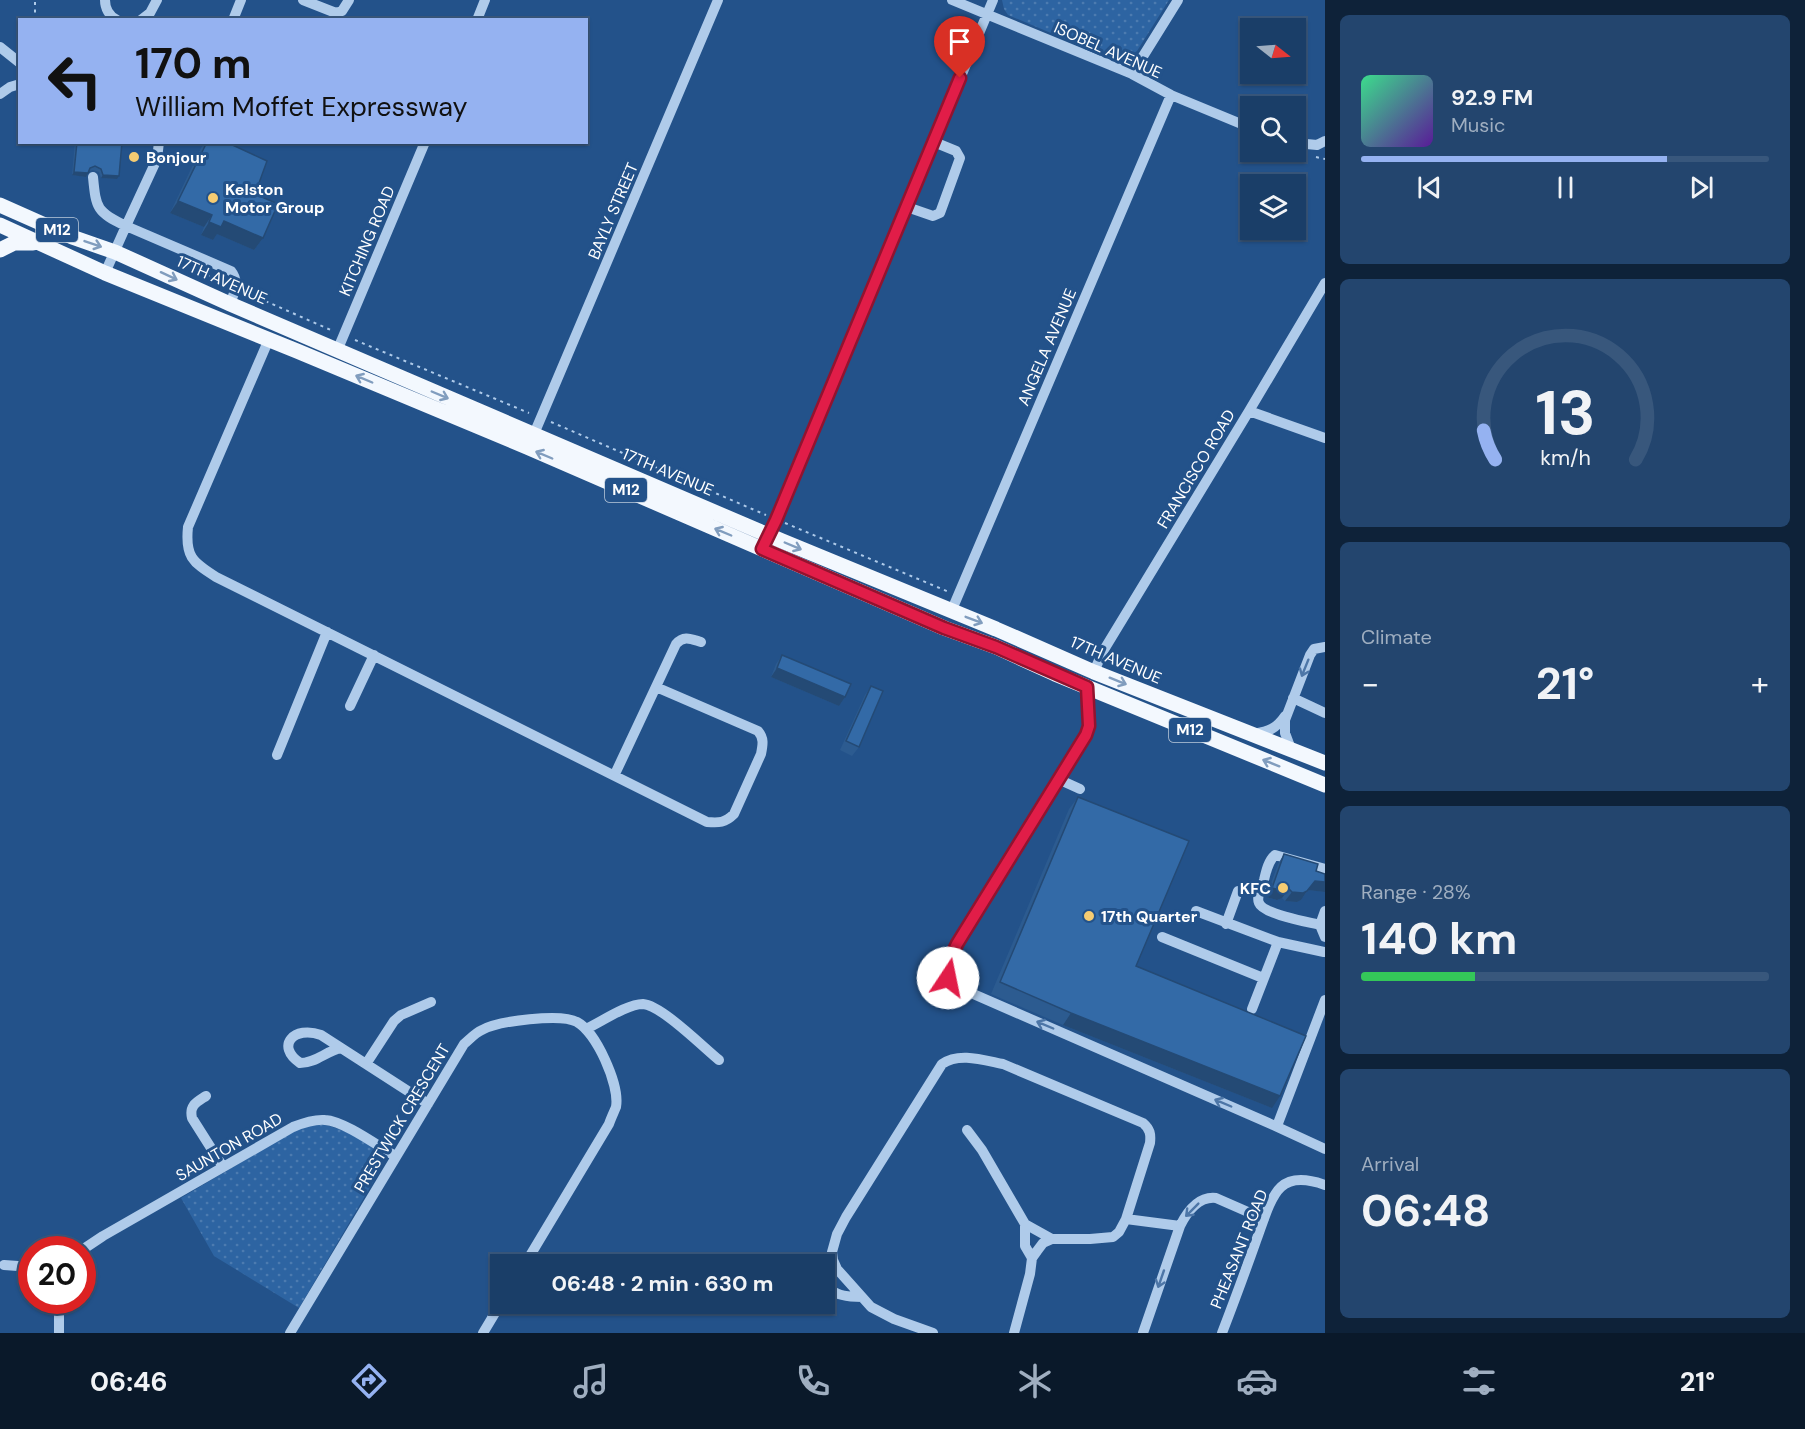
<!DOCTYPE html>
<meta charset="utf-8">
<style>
body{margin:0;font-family:"DM Sans",sans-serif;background:#23456e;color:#f1f3f6;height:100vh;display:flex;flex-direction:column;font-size:22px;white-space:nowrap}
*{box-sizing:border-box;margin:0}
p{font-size:20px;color:#9faec0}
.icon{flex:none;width:33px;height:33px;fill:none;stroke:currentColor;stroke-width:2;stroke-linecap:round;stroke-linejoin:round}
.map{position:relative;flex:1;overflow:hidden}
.sheet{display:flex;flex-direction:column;gap:15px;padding:15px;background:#0e2239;width:480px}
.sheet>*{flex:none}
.banner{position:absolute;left:18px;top:18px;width:570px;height:126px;border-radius:0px;box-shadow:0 2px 4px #0004,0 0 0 2px #38577c;background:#95b2f1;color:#111;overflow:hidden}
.needle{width:39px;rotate:107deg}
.tools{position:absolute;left:1240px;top:18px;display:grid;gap:12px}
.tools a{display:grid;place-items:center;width:66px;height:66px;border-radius:0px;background:#1a3e68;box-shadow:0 2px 4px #0004,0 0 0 2px #38577c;font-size:30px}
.speed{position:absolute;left:18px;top:1236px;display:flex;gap:12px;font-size:30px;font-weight:700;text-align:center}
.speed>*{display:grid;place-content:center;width:78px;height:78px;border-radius:50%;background:#1a3e68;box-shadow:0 2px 4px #0004,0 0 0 2px #38577c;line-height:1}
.speed .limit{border:9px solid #d22;background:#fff;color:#111}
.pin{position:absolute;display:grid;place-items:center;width:51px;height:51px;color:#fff;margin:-62px -26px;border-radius:50% 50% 50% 0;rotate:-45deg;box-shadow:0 0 6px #0007}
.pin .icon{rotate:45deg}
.me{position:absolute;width:66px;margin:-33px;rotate:11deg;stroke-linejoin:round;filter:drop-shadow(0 0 4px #0008)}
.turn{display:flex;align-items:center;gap:21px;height:126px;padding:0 18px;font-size:27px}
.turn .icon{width:78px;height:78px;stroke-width:2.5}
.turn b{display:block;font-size:42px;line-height:51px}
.big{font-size:45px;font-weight:700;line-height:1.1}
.sheet .tile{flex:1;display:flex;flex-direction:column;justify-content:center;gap:9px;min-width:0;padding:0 21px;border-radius:9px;background:#23456e}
.sheet .dial{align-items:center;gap:0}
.dial svg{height:156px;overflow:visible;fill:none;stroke:#38577c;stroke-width:7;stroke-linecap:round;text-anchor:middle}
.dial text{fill:#f1f3f6;stroke:none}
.song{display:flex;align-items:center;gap:18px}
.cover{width:72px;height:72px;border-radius:9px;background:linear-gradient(135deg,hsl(150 70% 55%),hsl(270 70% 35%))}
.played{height:6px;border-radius:3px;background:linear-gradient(90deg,#95b2f1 75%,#38577c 75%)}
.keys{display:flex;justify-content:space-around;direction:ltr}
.heat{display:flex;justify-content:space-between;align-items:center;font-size:33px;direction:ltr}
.charge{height:9px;border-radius:4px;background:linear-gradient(90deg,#34c759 28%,#38577c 0)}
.trip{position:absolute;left:490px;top:1254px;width:345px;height:60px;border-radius:0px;background:#1a3e68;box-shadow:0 2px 4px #0004,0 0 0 2px #38577c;font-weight:700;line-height:60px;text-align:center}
.tab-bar{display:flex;height:96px;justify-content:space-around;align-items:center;background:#0a192a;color:#9faec0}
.tab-bar .icon{width:42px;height:42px}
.tab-bar .current{color:#95b2f1}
.tab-bar b{font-size:27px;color:#f1f3f6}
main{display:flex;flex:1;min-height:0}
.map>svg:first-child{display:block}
.park{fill:url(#park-dots)}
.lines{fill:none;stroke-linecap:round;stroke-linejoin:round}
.path{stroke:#afcbea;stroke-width:2;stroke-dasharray:3 4.5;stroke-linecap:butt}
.minor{stroke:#afcbea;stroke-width:10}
.major{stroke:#f3f8fe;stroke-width:15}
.wall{fill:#2c5b90}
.shaded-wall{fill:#244a75}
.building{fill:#336aa7;stroke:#244a75;stroke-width:1.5}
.oneway{stroke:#819dbe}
.oneway2{stroke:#4d76a7}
.route-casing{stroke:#92132f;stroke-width:15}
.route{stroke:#e11d48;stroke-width:10}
.poi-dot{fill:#f6cc72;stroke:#23528a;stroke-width:2}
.labels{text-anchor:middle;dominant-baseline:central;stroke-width:6;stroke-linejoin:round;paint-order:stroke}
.shield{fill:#23528a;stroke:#bdcbdc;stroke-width:1.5}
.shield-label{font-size:15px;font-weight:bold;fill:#fff}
.street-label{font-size:16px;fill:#fff;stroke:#23528a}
.poi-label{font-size:16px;font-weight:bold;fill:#fff;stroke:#23528a;text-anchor:start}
</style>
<main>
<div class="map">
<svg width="1325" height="1333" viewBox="0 0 1325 1333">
<defs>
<pattern id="park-dots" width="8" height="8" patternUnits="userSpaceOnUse" patternTransform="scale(1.5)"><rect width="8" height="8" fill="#2d64a2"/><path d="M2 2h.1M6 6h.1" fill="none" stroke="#4c7bb0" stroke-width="1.8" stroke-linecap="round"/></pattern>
</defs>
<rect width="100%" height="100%" fill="#23528a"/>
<path class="park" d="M 1002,0 L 1169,0 L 1137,51 L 1128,57 L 1115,60 L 1008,15 L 1004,9 Z
M 319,1124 C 336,1126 363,1138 375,1150 C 380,1154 381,1161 382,1167 L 299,1308 L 214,1256 L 181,1198 L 299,1128 Z"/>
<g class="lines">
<path class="path" d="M 35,20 L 35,0
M 1316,157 L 1325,159
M 193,269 L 223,282
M 245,292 L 333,331
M 355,340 L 529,413
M 551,422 L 766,515
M 785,523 L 949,592"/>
<path class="minor" d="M 105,0 C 105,8 109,16 117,20
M 303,0 L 336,13 L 342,11 L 349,0
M 952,0 L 1132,74 L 1171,95 L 1251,128
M 141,20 L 150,13 L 157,0
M 233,20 L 241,0
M 477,20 L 485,0
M 0,47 L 20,63
M 1132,74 L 1178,0
M 0,94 L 10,87 L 20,84
M 159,142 L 157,159 L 126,226 L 231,271 C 240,282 234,293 230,304
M 1296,143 L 1317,145 L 1325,141
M 93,177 C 96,209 97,212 126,226 L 105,273
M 907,207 L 933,216 L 940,213 L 960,158 L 956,151 L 934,142
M 269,339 L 188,527 C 185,556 192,562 216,577 L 707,822 C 719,823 725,823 734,814 L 761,754 C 763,744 764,738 758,731 L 656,687
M 337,351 L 425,142
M 1249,411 L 1325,438
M 534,434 L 718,0
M 766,541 L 993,0
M 951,612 L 1171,95
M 1094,672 L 1102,653 L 1249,411 L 1325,283
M 1087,687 L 1089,726 L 1086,735 L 957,944 C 948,961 941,970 955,986 L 1273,1125 L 1325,1149
M 1293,698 L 1325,713
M 350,706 L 374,655
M 1254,734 C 1269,731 1276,729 1285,716
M 1291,749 L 1285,733 L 1285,720 L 1310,655 L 1314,649 L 1325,647
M 277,755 L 327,632
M 615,774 L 676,644 C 684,635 691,639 701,642
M 1058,779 L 1080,789
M 1196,911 L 1278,942 L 1324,952
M 1325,911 L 1320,925 L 1325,937
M 1226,924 L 1238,891
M 1320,925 C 1308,922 1263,914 1259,903 C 1256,897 1262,886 1264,880 C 1266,872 1268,861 1275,855 L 1325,869
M 1162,937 L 1263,978
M 1252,1009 L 1278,942
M 586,1029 C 601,1022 627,1004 643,1004 C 661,1005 703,1047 719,1060
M 341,1048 C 326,1051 316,1063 300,1063 C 275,1046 294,1025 321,1035 L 428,1104
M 366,1064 L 394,1021 L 401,1015 L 431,1002
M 206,1096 C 197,1102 189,1105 192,1118 L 223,1167
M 1277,1126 L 1325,1000
M 967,1130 L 982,1150 L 1025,1224 L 1052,1239
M 1126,1219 L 1180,1226
M 1025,1224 L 1025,1246 L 1032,1258
M 82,1250 L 103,1236 L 293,1127 C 303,1123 314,1119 325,1120 C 344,1121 378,1146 395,1156
M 833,1260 C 821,1291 833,1297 862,1297
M 4,1265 L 32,1267
M 59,1300 L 59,1333
M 290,1333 L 464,1044 C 470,1039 475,1033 482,1030 C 498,1021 561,1013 577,1022 C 596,1032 620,1085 616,1107 C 614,1112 611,1118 609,1124 L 525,1264
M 483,1333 L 501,1303
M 933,1333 L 894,1319 L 871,1307 L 837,1269 L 833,1260 L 832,1252 L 837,1234 L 846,1217 L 942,1064 C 959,1052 983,1060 1003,1064 L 1143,1123 C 1150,1129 1151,1134 1150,1143 L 1126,1219 L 1119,1232 L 1113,1237 L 1090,1239 L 1052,1239 L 1043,1243 L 1037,1251 L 1032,1258 L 1030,1274 L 1014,1333
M 1143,1333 L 1180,1226 C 1187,1212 1199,1196 1216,1198 L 1264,1219
M 1222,1333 C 1234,1302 1245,1272 1256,1241 C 1262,1226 1269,1198 1281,1187 C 1293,1176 1311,1180 1325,1185"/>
<path class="major" d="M 0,205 L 72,237 L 115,252 L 230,304 L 782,541 L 996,629 L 1094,672 L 1325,763
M 0,225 L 105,273 L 297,351 L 527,447 L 944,628 L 996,647 L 1055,674 L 1325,785
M 0,250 L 14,243 L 33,243"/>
</g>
<path class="wall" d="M 75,142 L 122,142 L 117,179 L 101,178 L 99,172 L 93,170 L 89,171 L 86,177 L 72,175 Z
M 205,142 L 226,142 L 255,194 L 263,238 L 254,250 L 217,234 L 213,240 L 201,235 L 204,227 L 170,213 L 201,148 Z
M 782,655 L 845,697 L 839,706 L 771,677 L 776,664 Z
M 871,686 L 859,747 L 852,756 L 840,750 L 865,695 Z
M 1078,797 L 1136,966 L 1272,1108 L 1063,1025 L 991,994 L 1069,809 Z
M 1284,854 L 1316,871 L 1325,874 L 1325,892 L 1308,890 L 1301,900 L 1297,902 L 1285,901 L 1282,898 L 1277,900 L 1266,897 L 1278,864 Z"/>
<path class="shaded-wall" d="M 74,172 L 88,173 L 86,177 L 72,175 Z
M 103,175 L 119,176 L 117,179 L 101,178 Z
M 178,201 L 212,215 L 204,227 L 170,213 Z
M 224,221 L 263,238 L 254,250 L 217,234 L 213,240 L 201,235 L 209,222 Z
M 777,668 L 845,697 L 839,706 L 771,677 Z
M 1315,881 L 1325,882 L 1325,892 L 1308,890 Z
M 1272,888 L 1289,889 L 1282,898 L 1277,900 L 1266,897 Z
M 1307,891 L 1301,900 L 1297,902 L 1285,901 L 1292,892 Z
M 1071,1013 L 1280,1096 L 1272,1108 L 1063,1025 Z"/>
<path class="building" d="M 77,142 L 122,142 L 119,176 L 103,175 L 101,169 L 95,166 L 90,168 L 88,173 L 74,172 Z
M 207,142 L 226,142 L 267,161 L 255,194 L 278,204 L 263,238 L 224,221 L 221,227 L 209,222 L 212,215 L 178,201 Z
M 782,655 L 851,684 L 845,697 L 777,668 Z
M 871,686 L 883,691 L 859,747 L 846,741 Z
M 1078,797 L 1189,841 L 1136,966 L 1306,1036 L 1280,1096 L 1071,1013 L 1000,982 Z
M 1284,854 L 1318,864 L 1316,871 L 1325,874 L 1325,882 L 1315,881 L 1307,891 L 1303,893 L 1292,892 L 1289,889 L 1284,891 L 1272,888 Z"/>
<defs><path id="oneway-shaft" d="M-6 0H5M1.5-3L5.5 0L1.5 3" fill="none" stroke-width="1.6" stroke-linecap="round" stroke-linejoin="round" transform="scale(1.5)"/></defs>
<g class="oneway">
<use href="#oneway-shaft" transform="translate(93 244) rotate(19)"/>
<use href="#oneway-shaft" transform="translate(169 276) rotate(25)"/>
<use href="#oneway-shaft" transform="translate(364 379) rotate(-157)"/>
<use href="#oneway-shaft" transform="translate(440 395) rotate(23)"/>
<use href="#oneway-shaft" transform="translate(544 455) rotate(-157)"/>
<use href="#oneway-shaft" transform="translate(723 532) rotate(-157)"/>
<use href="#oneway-shaft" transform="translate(793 546) rotate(23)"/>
<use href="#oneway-shaft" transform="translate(974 620) rotate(21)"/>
<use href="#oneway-shaft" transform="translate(1118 681) rotate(22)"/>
<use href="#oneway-shaft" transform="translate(1271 763) rotate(-158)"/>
</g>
<g class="oneway2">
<use href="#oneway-shaft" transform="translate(1305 668) rotate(112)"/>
<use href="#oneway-shaft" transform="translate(1045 1025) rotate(-157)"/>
<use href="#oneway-shaft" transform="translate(1223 1103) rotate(-157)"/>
<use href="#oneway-shaft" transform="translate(1192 1210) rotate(135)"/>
<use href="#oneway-shaft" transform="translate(1161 1279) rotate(109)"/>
</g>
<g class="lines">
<g class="route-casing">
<path id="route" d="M 948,978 L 948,963 L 957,944 L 1086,735 L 1089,726 L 1087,687 L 996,647 L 944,628 L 762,549 L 776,520 L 960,78"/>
</g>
<use href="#route" class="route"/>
</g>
<g class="poi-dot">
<circle cx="134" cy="157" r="6"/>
<circle cx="213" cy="198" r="6"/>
<circle cx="1283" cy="888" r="6"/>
<circle cx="1089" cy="916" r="6"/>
</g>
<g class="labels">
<g class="shield">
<rect x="36" y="218" width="42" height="24" rx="4.5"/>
<rect x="605" y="478" width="42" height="24" rx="4.5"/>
<rect x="1169" y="718" width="42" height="24" rx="4.5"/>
</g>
<g class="shield-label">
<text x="57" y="230">M12</text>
<text x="626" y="490">M12</text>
<text x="1190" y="730">M12</text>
</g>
<g class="street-label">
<text transform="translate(1108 50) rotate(24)">ISOBEL AVENUE</text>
<text transform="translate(613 211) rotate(-67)">BAYLY STREET</text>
<text transform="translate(367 241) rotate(-67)">KITCHING ROAD</text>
<text transform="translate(222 280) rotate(24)">17TH AVENUE</text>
<text transform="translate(1047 347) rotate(-67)">ANGELA AVENUE</text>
<text transform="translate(1196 469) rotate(-59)">FRANCISCO ROAD</text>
<text transform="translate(668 472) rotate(23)">17TH AVENUE</text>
<text transform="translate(1116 660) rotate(23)">17TH AVENUE</text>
<text transform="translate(402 1118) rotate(-59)">PRESTWICK CRESCENT</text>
<text transform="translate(229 1147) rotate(-30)">SAUNTON ROAD</text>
<text transform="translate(1239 1249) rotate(-68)">PHEASANT ROAD</text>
</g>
<g class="poi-label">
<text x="146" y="157">Bonjour</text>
<text x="225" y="189">Kelston<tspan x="225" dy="18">Motor Group</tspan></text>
<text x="1271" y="888" text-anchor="end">KFC</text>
<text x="1101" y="916">17th Quarter</text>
</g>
</g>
</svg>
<div class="tools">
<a><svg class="needle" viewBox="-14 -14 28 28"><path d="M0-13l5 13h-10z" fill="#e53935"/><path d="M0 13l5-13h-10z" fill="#9faec0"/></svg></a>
<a><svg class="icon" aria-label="search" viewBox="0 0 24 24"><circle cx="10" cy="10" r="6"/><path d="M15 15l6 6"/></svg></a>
<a><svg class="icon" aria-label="layers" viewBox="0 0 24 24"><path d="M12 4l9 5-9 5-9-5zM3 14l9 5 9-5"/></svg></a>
</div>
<div class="speed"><div class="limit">20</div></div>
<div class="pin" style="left:960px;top:78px;background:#d93025"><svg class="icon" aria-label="arrive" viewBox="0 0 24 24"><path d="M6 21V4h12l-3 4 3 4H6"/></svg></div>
<svg class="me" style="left:948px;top:978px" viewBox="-20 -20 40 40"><circle r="19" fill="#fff"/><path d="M0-13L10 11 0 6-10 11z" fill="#e11d48"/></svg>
<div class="trip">06:48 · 2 min · 630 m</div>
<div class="banner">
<div class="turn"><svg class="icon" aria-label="left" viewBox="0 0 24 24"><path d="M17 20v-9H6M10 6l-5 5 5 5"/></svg><div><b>170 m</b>William Moffet Expressway</div></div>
</div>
</div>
<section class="sheet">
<div class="tile">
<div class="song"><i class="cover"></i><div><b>92.9 FM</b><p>Music</p></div></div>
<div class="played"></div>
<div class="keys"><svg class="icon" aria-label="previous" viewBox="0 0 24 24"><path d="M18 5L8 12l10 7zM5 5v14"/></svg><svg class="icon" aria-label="pause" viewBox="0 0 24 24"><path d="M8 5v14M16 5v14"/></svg><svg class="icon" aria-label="next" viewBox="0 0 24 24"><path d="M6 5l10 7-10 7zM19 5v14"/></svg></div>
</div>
<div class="tile dial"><svg viewBox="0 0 100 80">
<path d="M14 69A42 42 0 1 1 86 69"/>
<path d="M14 69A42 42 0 0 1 8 54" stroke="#95b2f1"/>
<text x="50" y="56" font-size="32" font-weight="700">13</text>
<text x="50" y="72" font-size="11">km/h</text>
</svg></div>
<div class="tile"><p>Climate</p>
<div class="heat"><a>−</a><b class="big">21°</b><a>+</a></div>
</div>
<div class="tile"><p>Range · 28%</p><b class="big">140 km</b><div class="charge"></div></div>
<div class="tile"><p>Arrival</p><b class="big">06:48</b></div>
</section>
</main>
<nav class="tab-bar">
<b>06:46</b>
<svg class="icon current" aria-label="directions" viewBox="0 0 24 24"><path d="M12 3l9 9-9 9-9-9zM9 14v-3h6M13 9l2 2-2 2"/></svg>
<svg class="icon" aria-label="music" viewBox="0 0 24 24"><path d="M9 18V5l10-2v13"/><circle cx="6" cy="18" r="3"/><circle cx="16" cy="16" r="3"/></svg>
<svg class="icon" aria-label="phone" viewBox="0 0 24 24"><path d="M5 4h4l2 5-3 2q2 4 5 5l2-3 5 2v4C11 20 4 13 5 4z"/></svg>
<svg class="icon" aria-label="climate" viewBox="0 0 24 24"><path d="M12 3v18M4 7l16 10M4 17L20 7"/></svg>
<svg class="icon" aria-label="car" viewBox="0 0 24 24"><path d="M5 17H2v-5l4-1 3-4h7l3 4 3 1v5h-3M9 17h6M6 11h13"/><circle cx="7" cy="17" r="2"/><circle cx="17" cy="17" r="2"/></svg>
<svg class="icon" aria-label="filters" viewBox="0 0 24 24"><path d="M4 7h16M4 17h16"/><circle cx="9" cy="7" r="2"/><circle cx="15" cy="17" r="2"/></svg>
<b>21°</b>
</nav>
